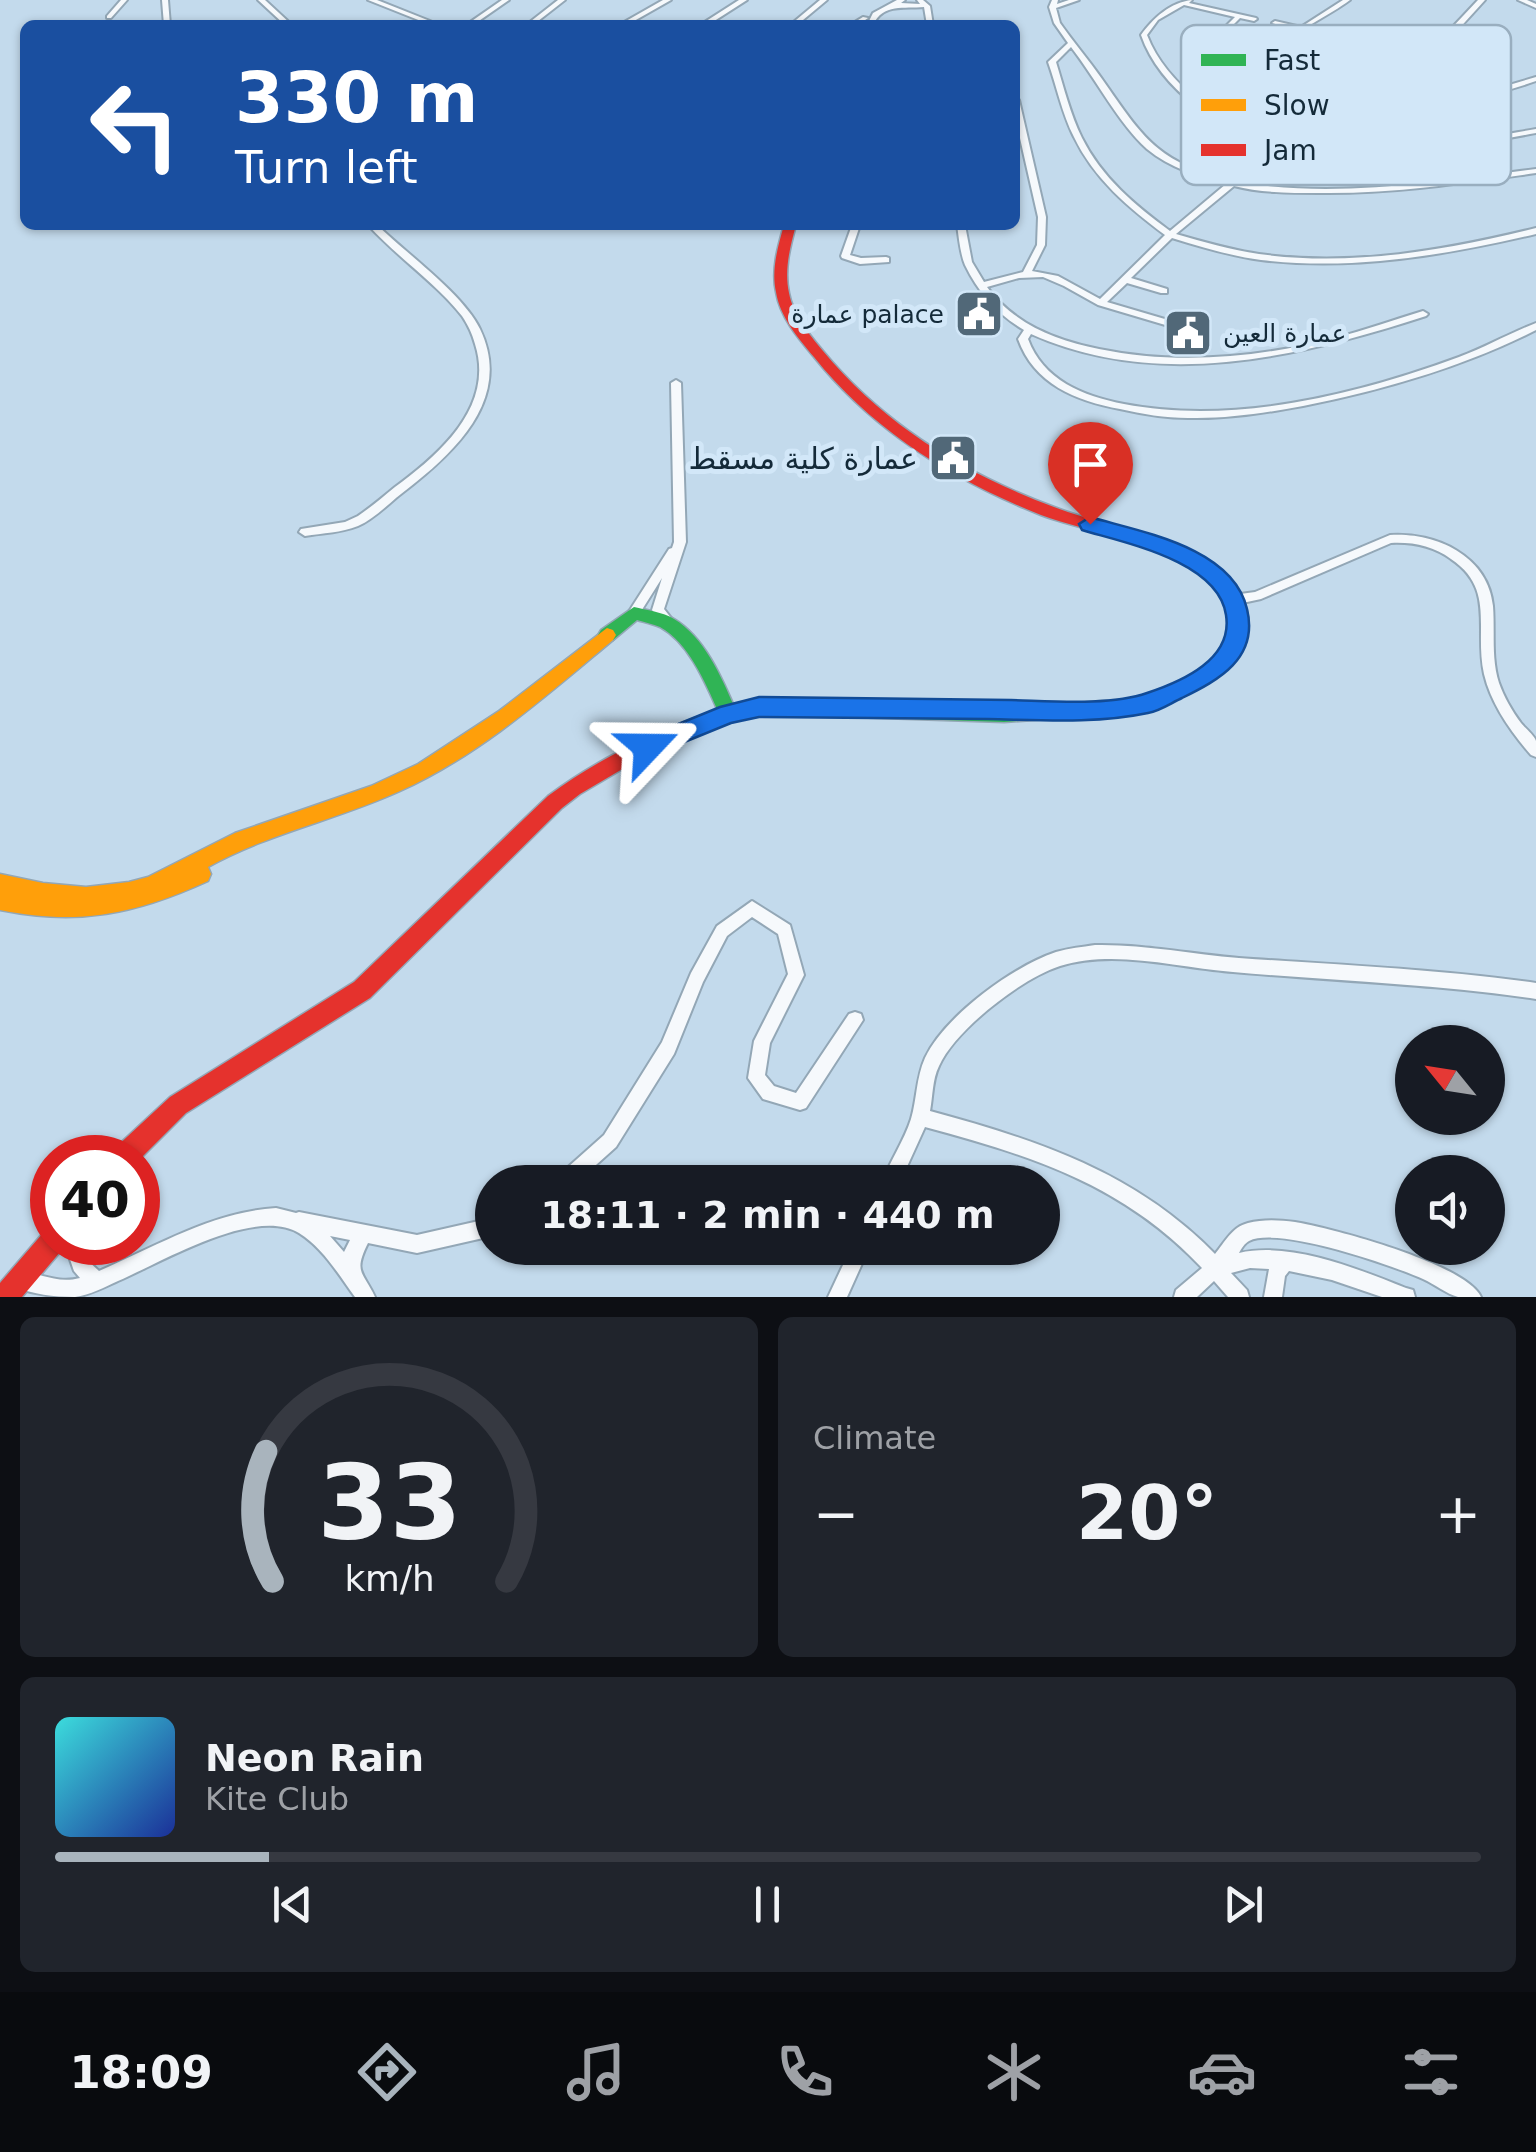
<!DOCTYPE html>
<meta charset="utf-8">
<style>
body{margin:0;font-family:"DejaVu Sans","Noto Naskh Arabic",sans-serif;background:#20242c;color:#f1f3f6;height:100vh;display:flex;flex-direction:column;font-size:38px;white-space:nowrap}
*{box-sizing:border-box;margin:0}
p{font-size:32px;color:#9ea1a6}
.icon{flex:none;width:55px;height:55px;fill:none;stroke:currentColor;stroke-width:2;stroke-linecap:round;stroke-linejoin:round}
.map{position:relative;height:1297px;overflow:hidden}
.drawer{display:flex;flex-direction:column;gap:20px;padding:20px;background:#0d0f14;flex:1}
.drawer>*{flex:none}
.hud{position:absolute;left:20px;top:20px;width:1000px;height:210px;border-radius:15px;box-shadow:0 2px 8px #0004;background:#1a4fa0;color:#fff;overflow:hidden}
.needle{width:65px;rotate:300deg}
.buttons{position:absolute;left:1395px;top:1025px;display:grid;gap:20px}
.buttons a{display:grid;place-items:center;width:110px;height:110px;border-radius:50%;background:#171b24;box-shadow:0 2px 8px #0004;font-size:50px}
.speed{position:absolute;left:30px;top:1135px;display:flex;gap:20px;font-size:50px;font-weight:700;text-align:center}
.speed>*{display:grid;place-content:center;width:130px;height:130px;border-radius:50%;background:#171b24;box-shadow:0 2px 8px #0004;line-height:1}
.speed .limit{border:15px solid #d22;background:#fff;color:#111}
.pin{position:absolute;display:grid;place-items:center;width:85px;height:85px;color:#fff;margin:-102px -42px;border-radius:50% 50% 50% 0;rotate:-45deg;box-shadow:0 0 10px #0007}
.pin .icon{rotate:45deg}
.me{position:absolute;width:110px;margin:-55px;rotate:67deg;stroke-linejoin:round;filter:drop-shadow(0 0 8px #0008)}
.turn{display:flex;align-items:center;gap:35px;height:210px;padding:0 50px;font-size:45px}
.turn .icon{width:130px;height:130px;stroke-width:2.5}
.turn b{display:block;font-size:70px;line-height:85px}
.big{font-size:75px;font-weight:800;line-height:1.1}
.drawer .widget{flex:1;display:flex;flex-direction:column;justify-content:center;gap:15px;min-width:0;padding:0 35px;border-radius:15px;background:#20242c}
.drawer .dial{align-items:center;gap:0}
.dial svg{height:260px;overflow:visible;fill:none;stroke:#363941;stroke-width:7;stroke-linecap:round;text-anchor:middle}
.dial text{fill:#f1f3f6;stroke:none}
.song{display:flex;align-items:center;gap:30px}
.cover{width:120px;height:120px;border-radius:15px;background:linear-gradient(135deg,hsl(180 70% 55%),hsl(230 70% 35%))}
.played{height:10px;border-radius:5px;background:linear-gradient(90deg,#a9b4bd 15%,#363941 15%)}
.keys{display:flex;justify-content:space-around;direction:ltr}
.heat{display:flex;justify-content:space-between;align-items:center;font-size:55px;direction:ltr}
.drawer .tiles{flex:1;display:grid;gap:20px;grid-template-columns:1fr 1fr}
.widget:last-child{grid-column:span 2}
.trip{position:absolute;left:475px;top:1165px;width:585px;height:100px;border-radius:50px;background:#171b24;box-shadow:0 2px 8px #0004;font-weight:800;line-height:100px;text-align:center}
.tab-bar{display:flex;height:160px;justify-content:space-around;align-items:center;background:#090b0e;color:#9ea1a6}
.tab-bar .icon{width:70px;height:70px}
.tab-bar .on{color:#a9b4bd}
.tab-bar b{font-size:45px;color:#f1f3f6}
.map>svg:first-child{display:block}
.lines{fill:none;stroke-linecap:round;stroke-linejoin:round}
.street-casing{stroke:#93a7b6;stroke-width:4}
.fast-casing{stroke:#93a7b6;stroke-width:3}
.slow-casing{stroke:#93a7b6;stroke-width:3}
.jam-casing{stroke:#93a7b6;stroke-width:3}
.street{fill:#f6f9fc;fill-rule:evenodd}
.fast{fill:#30b455;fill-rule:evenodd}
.slow{fill:#ff9f0a;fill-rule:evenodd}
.jam{fill:#e5322d;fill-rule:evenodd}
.route{fill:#1a73e8;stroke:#114b97;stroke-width:2.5}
.labels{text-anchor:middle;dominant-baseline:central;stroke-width:10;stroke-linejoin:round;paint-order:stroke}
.far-poi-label{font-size:25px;fill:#142a39;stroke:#d2e7f8;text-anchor:end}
.poi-label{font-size:30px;fill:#142a39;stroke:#d2e7f8;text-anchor:end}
.key{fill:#d2e7f8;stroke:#99aebf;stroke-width:2.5}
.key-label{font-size:28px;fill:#142a39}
</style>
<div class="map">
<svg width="1536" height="1297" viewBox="0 0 1536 1297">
<rect width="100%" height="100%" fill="#c3daec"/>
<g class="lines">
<g class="street-casing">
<path id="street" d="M 121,0 L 127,0 L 111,18 L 107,18 L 107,16 Z
M 162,0 L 168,0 L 170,25 L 164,25 Z
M 258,0 L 265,0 L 292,25 L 285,25 Z
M 368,0 L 377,0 L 440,25 L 431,25 Z
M 502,0 L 509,0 L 473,25 L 466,25 Z
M 558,0 L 565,0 L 533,25 L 526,25 Z
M 663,0 L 671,0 L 627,25 L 619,25 Z
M 739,0 L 747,0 L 708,25 L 700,25 Z
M 820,0 L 827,0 L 797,25 L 790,25 Z
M 897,0 L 905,0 L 901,3 L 920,4 L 917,0 L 923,0 L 930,6 L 933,25 L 927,25 L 924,7 C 904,9 883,3 873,25 L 867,25 L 873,13 Z
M 1052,0 L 1058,0 L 1057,4 L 1069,0 L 1079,0 L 1056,8 L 1060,23 C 1073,42 1089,60 1102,79 C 1144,139 1156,161 1231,181 L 1247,167 L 1282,146 C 1225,134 1161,92 1141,35 C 1153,18 1171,2 1192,0 L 1189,3 L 1256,18 L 1257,19 L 1254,21 L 1240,18 L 1214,44 C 1222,86 1268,106 1304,119 L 1312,110 L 1326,79 C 1305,75 1288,67 1277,48 L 1284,39 L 1296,30 L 1272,23 L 1275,21 L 1301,27 L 1343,0 L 1350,0 C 1329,16 1298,28 1283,48 C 1294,64 1314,78 1332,73 L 1335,76 C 1405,86 1434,46 1478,0 L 1485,0 C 1440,50 1406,90 1333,80 L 1320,109 C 1399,112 1461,100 1536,77 L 1536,81 C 1464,106 1393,116 1317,113 L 1293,143 C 1374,160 1456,143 1536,129 L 1536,133 C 1455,148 1372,164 1290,148 L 1253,171 L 1239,182 C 1337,199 1438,181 1536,169 L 1536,173 C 1464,183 1392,194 1319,193 C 1291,193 1261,193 1234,186 L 1176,234 C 1204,242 1231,250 1259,254 C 1352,267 1446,250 1536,228 L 1536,234 C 1446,255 1354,271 1261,260 C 1231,256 1201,247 1172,238 L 1131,278 L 1167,289 L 1167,293 L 1161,293 L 1127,283 L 1107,302 L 1202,330 L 1204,332 L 1199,335 L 1098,305 L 1064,286 L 1043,277 L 1019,278 L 987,287 C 1014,324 1055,340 1099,349 C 1177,365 1257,358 1335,338 C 1365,330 1393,320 1423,311 L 1428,314 L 1426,316 C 1300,357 1158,391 1031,334 L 1028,339 C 1043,380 1083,396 1124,404 C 1233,425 1356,395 1459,357 C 1486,347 1510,333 1536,323 L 1536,330 C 1463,367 1383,390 1303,406 C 1265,413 1227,419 1188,418 C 1165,418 1142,414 1120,409 C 1076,401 1034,384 1018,339 L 1024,330 C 998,315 978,292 965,265 C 960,253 959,238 957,225 L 965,225 L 972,262 L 984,282 L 1023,272 L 1037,245 L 1038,217 L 1015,116 L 1015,98 L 1019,100 L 1046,217 L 1045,245 L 1032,271 L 1058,276 L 1100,299 L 1165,235 C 1129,208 1094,179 1074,137 C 1062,114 1057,87 1048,62 L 1068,43 L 1054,23 L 1049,7 ZM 1184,5 L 1235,17 L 1208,44 C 1215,89 1262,109 1301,123 L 1286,142 C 1232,131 1167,88 1147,35 L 1158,20 ZM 1071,47 C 1096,79 1119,124 1147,149 C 1170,168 1199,177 1226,184 L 1170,231 C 1135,205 1102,178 1082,138 C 1070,114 1064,88 1056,62 Z
M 1518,0 L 1527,0 L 1536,4 L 1536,8 Z
M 863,17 L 868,18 L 858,25 L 850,25 Z
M 368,225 L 377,225 C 406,253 463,294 480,329 C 514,400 452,455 401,494 C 387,505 374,519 358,526 C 341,533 323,533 305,536 L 299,532 L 301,529 L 345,522 L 358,516 C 371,507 383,497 395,487 C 440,454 495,406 475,344 C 472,333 468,325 462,316 C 435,282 397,257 368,225 Z
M 852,225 L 860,225 L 850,255 L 861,258 L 886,257 L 889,258 L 889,262 L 860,264 L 842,258 L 841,256 Z
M 676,380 L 681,383 L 686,542 L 664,609 L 675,623 L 669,628 L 665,626 L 652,610 L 662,578 L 638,616 L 634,618 L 628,613 L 669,549 L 672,548 L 674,542 L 671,383 Z
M 1390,535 C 1436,532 1488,556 1493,606 C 1495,632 1491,658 1499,683 C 1504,697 1512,711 1521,723 C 1525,728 1534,735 1536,741 C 1536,742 1536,756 1536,757 L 1531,755 C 1511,732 1491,704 1484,674 C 1474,629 1496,589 1451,559 C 1433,546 1414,542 1391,543 L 1261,599 L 1233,605 L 1227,600 L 1233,595 L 1255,592 Z
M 752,901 L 790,925 L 804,975 L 770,1043 L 765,1075 L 774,1086 L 796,1093 L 849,1014 L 855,1012 L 861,1014 L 863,1020 L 806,1108 L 800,1110 L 763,1099 L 748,1078 L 754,1041 L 788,974 L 778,934 L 752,917 L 727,936 L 703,982 L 674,1054 L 616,1147 L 577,1182 L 555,1182 L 558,1176 L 604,1135 L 662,1042 L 691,973 L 717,926 Z
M 1095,945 C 1143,944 1191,954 1239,958 C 1338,965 1437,969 1536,983 L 1536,999 C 1435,984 1334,981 1233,972 C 1177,968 1116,949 1060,966 C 1022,978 955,1030 939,1066 C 932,1080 933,1096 930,1111 C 1037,1140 1135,1172 1215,1254 C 1225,1242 1232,1227 1248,1223 C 1263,1219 1280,1220 1295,1222 C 1332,1228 1466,1264 1481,1297 C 1474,1297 1464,1297 1458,1297 C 1447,1294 1434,1284 1423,1279 C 1392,1265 1279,1226 1249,1241 C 1245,1243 1241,1249 1239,1253 C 1291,1241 1358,1269 1406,1288 L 1413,1290 L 1415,1297 L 1382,1297 L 1332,1280 L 1289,1271 L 1285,1276 L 1282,1297 L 1264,1297 L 1269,1269 L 1250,1268 L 1231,1273 L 1247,1290 L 1249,1297 L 1228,1297 L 1214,1281 L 1197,1297 L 1174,1297 L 1176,1290 L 1202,1268 C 1123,1184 1032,1156 925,1127 L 900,1182 L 882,1182 C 890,1161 904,1141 911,1119 C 917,1099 916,1078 925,1058 C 945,1016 1012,967 1056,952 C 1069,948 1082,947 1095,945 Z
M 276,1208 L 296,1213 L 299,1212 L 417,1235 L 492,1218 L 492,1236 L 417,1253 L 368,1243 C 353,1273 363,1271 375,1297 L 355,1297 C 339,1275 323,1248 299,1233 C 254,1206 162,1262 118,1281 C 105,1287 90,1295 75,1297 C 53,1297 34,1294 14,1287 L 12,1280 L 14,1273 C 36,1269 53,1285 80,1278 L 74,1271 L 64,1242 L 82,1242 L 87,1260 L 99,1271 C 157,1246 212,1212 276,1208 ZM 330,1236 L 350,1240 L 344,1252 Z
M 851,1248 L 869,1248 L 847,1297 L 828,1297 Z"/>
</g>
<g class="fast-casing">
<path id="fast" d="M 634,607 C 646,610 663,612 674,619 C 704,637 721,676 734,706 L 759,700 L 1004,708 L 1130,699 L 1136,701 L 1139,706 L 1136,711 L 1130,713 L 1004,722 L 759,714 L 709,729 L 702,726 L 700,721 L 702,716 L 718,711 C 705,682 689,643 660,627 C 653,624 644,622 637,620 L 613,640 L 601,640 L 598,635 L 601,630 Z"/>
</g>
<g class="slow-casing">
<path id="slow" d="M 607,628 L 613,630 L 616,635 L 613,640 C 547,695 480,755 400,791 C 337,820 269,833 208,867 L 211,874 L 208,881 C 136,914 79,926 0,910 L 0,874 L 43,883 L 86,887 L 129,882 L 148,877 L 235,833 L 371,786 L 418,764 L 499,711 Z"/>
</g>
<g class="jam-casing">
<path id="jam" d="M 784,225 L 796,225 C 790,247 784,270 789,293 C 793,315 809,334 823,351 C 884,425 965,474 1054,507 C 1114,530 1179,534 1228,580 C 1282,631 1214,685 1168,703 C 1155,708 1137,715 1124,711 L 1121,706 L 1124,701 C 1141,695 1158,692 1174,685 C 1235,657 1252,607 1191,567 C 1146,538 1090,533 1041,515 C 953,480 873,431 814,357 C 798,338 780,317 776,292 C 771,270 778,246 784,225 Z
M 709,713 L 716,716 L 718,721 L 716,726 L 636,761 L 580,794 L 562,808 L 370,998 L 186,1113 L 138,1161 L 138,1158 L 111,1158 L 114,1149 L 170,1097 L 354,982 L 548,796 C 596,760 652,733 709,713 Z
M 52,1229 L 52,1242 L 64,1242 L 61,1251 L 22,1297 L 0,1297 L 0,1283 L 43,1233 Z"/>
</g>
<use href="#street" class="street"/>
<use href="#fast" class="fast"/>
<use href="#slow" class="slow"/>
<use href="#jam" class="jam"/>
</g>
<path class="route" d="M 1090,517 C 1141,532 1233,547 1247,609 C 1259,658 1219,680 1182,698 C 1171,703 1160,711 1148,713 C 1096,724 1040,720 988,719 C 912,718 835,718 759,717 L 731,723 L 648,757 L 639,754 L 635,747 L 639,740 L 720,707 L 759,697 C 843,698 927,699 1011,700 C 1051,701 1110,706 1147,693 C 1183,681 1233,659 1226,615 C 1218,561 1125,543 1082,530 L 1079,524 Z"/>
<defs>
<g id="civic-square" transform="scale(2.5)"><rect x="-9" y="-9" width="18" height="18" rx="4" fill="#516878" stroke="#d2e7f8"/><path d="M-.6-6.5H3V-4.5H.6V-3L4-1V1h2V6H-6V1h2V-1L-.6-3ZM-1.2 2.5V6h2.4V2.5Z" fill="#fff"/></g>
</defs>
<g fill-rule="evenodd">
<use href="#civic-square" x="979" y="314"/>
<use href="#civic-square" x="1188" y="333"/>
<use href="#civic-square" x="953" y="458"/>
</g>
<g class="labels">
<g class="far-poi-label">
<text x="944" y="314">عمارة palace</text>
<text x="1223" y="333" text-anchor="start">عمارة العين</text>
</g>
<g class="poi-label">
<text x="918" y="458">عمارة كلية مسقط</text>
</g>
</g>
<rect x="1181" y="25" width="330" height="160" rx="15" class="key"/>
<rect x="1201" y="54" width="45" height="12" fill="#30b455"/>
<rect x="1201" y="99" width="45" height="12" fill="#ff9f0a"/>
<rect x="1201" y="144" width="45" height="12" fill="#e5322d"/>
<g class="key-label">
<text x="1264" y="70">Fast</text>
<text x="1264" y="115">Slow</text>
<text x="1264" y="160">Jam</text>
</g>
</svg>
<div class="buttons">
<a><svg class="needle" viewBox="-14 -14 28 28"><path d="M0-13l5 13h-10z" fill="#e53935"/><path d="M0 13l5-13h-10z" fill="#9ea1a6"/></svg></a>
<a><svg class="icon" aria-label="sound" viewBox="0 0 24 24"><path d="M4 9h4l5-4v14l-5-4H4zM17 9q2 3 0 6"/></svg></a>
</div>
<div class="speed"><div class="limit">40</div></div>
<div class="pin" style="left:1090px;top:524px;background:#d93025"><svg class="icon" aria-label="arrive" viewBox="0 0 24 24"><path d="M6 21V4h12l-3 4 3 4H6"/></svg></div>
<svg class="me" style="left:648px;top:747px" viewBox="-20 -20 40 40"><path d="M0-17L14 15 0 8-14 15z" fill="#1a73e8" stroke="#fff" stroke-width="4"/></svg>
<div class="trip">18:11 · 2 min · 440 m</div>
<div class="hud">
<div class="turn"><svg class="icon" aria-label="left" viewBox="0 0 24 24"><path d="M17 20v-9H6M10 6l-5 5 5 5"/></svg><div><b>330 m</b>Turn left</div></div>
</div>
</div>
<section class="drawer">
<div class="tiles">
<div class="widget dial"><svg viewBox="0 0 100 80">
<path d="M14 69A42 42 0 1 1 86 69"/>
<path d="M14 69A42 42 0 0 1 12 29" stroke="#a9b4bd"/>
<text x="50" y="56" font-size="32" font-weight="700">33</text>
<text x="50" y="72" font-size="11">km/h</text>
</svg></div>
<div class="widget"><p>Climate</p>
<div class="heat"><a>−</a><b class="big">20°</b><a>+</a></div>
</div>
<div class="widget">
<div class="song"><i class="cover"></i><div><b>Neon Rain</b><p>Kite Club</p></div></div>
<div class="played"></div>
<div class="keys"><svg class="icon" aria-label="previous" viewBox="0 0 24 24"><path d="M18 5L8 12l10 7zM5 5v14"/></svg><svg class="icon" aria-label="pause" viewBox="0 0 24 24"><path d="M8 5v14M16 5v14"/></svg><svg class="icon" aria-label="next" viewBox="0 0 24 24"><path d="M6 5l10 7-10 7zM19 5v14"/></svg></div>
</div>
</div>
</section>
<nav class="tab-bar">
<b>18:09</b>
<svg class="icon on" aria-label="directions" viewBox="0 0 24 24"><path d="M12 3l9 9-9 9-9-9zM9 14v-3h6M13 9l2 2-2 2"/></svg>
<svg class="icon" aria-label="music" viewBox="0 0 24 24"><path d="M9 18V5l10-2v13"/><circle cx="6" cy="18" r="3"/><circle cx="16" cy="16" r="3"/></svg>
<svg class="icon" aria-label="phone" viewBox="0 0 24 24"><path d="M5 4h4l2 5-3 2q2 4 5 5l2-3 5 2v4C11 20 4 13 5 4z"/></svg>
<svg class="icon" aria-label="climate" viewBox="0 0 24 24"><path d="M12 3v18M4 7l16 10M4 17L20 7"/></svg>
<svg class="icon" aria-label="car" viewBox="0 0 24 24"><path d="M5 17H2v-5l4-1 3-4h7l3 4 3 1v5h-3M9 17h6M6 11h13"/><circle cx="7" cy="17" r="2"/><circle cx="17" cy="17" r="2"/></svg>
<svg class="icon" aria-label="filters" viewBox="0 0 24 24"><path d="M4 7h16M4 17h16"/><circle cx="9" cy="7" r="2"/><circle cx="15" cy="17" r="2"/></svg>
</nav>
